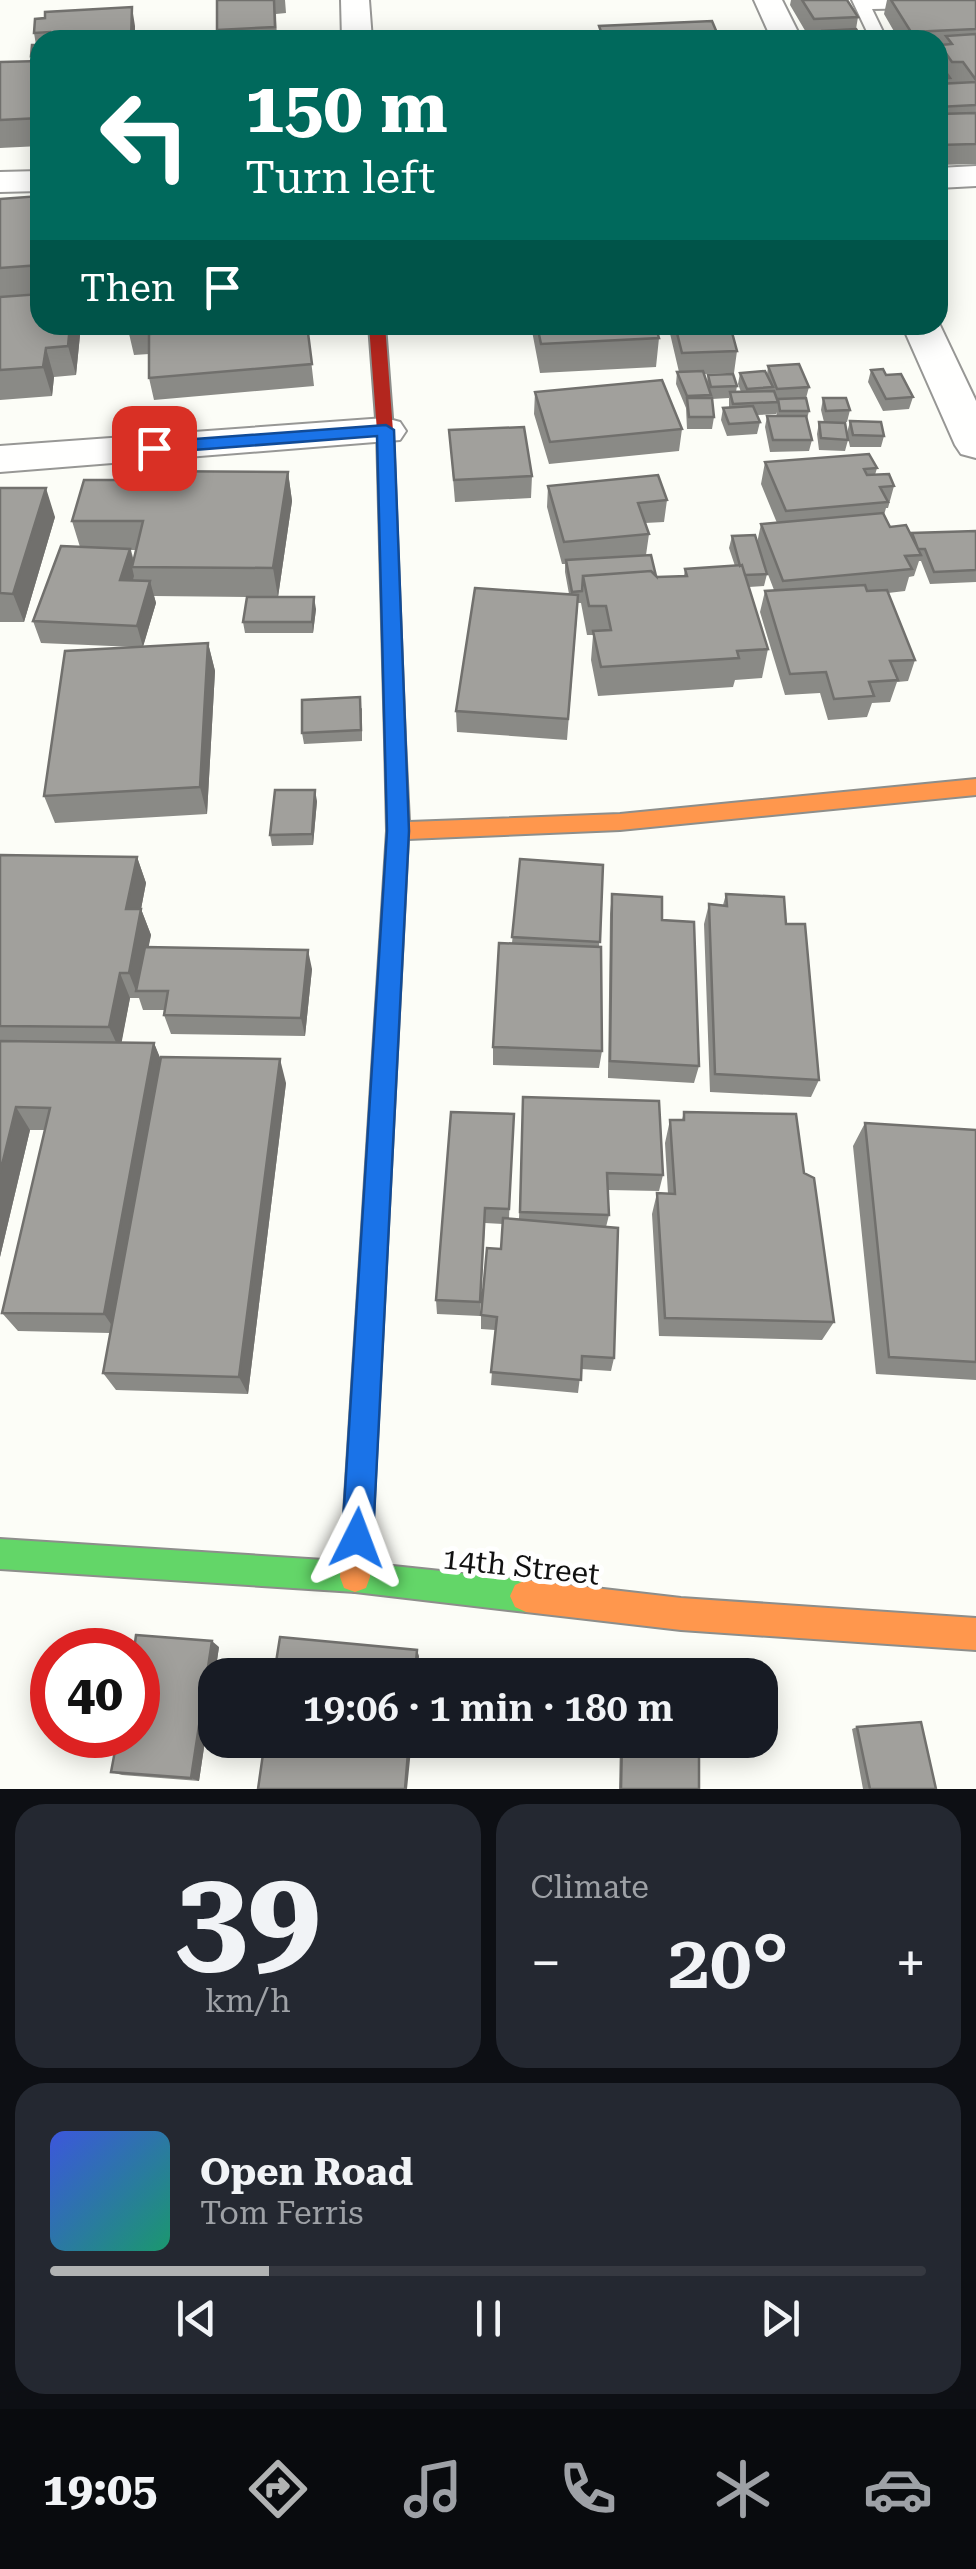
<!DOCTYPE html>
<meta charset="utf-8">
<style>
body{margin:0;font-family:"Roboto Serif",serif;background:#242831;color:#f1f3f6;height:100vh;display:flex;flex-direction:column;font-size:38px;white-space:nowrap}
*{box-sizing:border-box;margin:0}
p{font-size:32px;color:#9ea1a6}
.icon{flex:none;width:55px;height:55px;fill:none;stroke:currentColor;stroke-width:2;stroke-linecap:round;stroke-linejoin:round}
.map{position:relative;height:1789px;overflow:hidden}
.side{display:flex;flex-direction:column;gap:15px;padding:15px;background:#0d0f14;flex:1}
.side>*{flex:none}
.banner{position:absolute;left:30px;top:30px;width:918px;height:305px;border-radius:30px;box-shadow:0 5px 25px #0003;background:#00695c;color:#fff;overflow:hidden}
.speed{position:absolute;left:30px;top:1628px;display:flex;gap:20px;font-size:50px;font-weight:700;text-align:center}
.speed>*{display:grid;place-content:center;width:130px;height:130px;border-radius:50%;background:#171b24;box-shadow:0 5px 25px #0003;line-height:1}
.speed .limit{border:15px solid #d22;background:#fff;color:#111}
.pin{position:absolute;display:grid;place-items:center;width:85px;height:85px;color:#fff;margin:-42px;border-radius:20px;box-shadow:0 5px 15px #0006}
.me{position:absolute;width:110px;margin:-55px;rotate:3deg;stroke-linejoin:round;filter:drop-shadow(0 0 8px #0008)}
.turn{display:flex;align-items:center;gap:35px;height:210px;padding:0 50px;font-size:45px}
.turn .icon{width:130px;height:130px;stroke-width:2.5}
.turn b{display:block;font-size:70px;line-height:85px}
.then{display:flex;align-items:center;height:95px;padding:0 50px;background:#0003;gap:20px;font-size:38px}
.big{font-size:75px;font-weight:600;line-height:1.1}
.side .card{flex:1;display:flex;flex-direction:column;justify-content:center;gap:15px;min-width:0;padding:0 35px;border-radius:30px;background:#242831}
.side .dial{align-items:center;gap:0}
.dial b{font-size:130px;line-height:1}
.song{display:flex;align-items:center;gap:30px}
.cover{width:120px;height:120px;border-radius:15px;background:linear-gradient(135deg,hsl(230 70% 55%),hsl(160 70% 35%))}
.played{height:10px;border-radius:5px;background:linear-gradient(90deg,#b1b3b3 25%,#363941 25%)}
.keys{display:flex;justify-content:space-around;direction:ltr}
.heat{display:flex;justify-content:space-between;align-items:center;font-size:55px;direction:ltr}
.side .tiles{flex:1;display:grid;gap:15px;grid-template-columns:1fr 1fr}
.card:last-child{grid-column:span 2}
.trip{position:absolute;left:198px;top:1658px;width:580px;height:100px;border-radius:30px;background:#171b24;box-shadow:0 5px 25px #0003;font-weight:600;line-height:100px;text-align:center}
.tabs{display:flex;height:160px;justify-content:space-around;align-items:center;background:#090b0e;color:#9ea1a6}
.tabs .icon{width:70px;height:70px}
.tabs .on{color:#b1b3b3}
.tabs b{font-size:45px;color:#f1f3f6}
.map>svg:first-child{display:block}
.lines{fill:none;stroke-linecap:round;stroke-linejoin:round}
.lane-casing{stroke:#979795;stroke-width:4}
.street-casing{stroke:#979795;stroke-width:4}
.fast-casing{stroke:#8d8e8b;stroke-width:4}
.slow-casing{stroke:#8d8e8b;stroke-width:4}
.jam-casing{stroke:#8d8e8b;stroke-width:4}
.lane{fill:#fffffe;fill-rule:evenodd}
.street{fill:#fffffe;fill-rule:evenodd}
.fast{fill:#63d668;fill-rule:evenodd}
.slow{fill:#ff974d;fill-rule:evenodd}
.jam{fill:#b3261e;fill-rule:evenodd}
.wall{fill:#8a8a86;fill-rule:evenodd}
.shaded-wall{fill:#71706d}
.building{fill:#a1a09c;stroke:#71706d;stroke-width:2.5}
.route{fill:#1a73e8;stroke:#114b97;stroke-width:2.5}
.labels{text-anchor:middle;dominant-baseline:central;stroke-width:10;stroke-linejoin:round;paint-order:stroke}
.near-street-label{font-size:30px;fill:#111;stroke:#fff}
</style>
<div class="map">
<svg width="976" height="1789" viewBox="0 0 976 1789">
<rect width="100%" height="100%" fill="#fcfdf7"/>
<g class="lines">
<g class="lane-casing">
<path id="lane" d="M 852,0 L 932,0 L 934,3 L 926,8 L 872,9 L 887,40 L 871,40 Z"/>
</g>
<g class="street-casing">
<path id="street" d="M 341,0 L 369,0 L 372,40 L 342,40 Z
M 754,0 L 782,0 L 802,40 L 772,40 Z
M 976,166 L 976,186 L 938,188 L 938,168 Z
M 40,171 L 40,191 L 0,192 L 0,172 Z
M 938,321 L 976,401 L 976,458 L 961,454 L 955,445 L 902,325 L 938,325 Z
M 385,418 L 400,422 L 406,431 L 400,440 L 0,472 L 0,446 Z"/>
</g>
<g class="fast-casing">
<path id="fast" d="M 0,1539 L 355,1562 L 526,1580 L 537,1585 L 542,1596 L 537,1607 L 526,1612 L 355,1592 L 0,1569 Z"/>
</g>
<g class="slow-casing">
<path id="slow" d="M 395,732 L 405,740 L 409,822 L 620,814 L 976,779 L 976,795 L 620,830 L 408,839 L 370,1577 L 366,1588 L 355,1592 L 344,1588 L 340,1577 L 387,831 L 385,740 Z
M 526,1580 L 681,1598 L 976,1618 L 976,1650 L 681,1630 L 526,1612 L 515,1607 L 510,1596 L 515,1585 Z"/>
</g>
<g class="jam-casing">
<path id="jam" d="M 369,325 L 385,325 L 393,431 L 405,740 L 395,748 L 385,740 L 377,431 Z"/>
</g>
<use href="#lane" class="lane"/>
<use href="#street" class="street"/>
<use href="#fast" class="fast"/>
<use href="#slow" class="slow"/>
<use href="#jam" class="jam"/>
</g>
<path class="wall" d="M 217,0 L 285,0 L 286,13 L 276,14 L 277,40 L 218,40 Z
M 791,0 L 847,0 L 858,17 L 856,29 L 863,40 L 810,39 L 790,5 Z
M 887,0 L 976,0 L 976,164 L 938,165 L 939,50 L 938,50 L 938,40 L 899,40 L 884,14 Z
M 135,26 L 135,40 L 40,40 L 40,146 L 0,148 L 0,62 L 32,61 L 31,56 L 36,45 L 34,33 Z
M 40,196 L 40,325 L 81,325 L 76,375 L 54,377 L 52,396 L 0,400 L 0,199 Z
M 127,325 L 307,325 L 314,386 L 154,400 L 149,378 L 149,354 L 134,355 Z
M 523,325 L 655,325 L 659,338 L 656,367 L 540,373 L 532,331 L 524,332 Z
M 668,325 L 730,325 L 737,351 L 734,373 L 704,374 L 707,382 L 708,375 L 737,386 L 736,392 L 741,392 L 738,384 L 740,373 L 767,375 L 768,366 L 809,387 L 806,398 L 809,411 L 807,419 L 812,440 L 809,451 L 770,452 L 765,427 L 767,416 L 777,416 L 776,412 L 776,414 L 757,415 L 760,422 L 757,434 L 727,436 L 721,420 L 723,408 L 729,407 L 729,398 L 712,399 L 714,417 L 712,429 L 687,429 L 686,408 L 676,384 L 677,372 L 679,372 Z
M 871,370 L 913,397 L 909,409 L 883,411 L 868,382 Z
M 535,392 L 682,429 L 679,451 L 549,464 L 534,414 Z
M 823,398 L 850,410 L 847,422 L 824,422 L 848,440 L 845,451 L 819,450 L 817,434 L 819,422 L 824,422 L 821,410 Z
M 850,421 L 884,436 L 881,447 L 850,447 L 847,433 Z
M 449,430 L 532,476 L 531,498 L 455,502 Z
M 765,462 L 877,468 L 875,475 L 894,486 L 888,508 L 886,508 L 884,515 L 890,527 L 911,535 L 976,531 L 976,582 L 930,584 L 921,561 L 919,561 L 914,576 L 909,577 L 905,591 L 888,593 L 915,660 L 908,681 L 897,682 L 890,702 L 872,703 L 867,717 L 828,720 L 820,693 L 785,695 L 760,612 L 765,591 L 774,590 L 764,564 L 767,574 L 764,586 L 749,587 L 768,649 L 762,678 L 735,680 L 733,687 L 598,696 L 591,660 L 593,635 L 587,635 L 581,603 L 578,603 L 567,740 L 457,732 L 456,711 L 569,594 L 565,572 L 565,564 L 562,564 L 547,507 L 548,486 L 667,500 L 664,522 L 645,523 L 649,534 L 646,555 L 656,576 L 684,576 L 685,569 L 735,566 L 729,548 L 732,536 L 757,543 L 761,524 L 777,523 L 761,484 Z
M 288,472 L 292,501 L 278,597 L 316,609 L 313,633 L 245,633 L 243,622 L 247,597 L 154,596 L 156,603 L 143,646 L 208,643 L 215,671 L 207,814 L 55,823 L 44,796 L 135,647 L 41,643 L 33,621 L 80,547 L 72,521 L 134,480 ZM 131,550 L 136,550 L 134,561 Z
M 0,488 L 55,517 L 24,622 L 0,622 Z
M 362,708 L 362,741 L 304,744 L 302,733 Z
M 317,801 L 313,845 L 272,846 L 270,835 Z
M 0,855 L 137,857 L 146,883 L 141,909 L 151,935 L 148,947 L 312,969 L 305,1036 L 171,1034 L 164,1015 L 165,1010 L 143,1010 L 139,998 L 130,998 L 121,1043 L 154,1043 L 160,1059 L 286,1083 L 248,1394 L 116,1390 L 103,1373 L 110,1333 L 18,1331 L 2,1313 L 45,1130 L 30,1130 L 0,1257 Z
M 520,859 L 603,865 L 599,947 L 602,1051 L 599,1068 L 493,1065 L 493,1047 L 512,943 Z
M 612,894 L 662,920 L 699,1066 L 694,1083 L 608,1078 L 610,914 Z
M 726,894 L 786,924 L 819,1080 L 811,1097 L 710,1092 L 704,924 L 709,904 L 723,905 Z
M 523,1097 L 663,1175 L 659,1191 L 608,1190 L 609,1215 L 606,1227 L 614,1358 L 611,1371 L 581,1369 L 578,1393 L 491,1385 L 495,1330 L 481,1329 L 481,1315 L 501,1249 L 503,1224 L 485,1223 L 480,1316 L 437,1314 L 436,1300 L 514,1114 L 509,1218 L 519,1219 Z
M 684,1112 L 804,1173 L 834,1322 L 822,1340 L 659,1336 L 652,1214 L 657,1193 L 668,1194 L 665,1143 L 670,1120 L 682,1120 Z
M 865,1123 L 976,1130 L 976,1380 L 876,1374 L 853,1146 Z
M 219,1647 L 199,1781 L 122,1775 L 111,1772 Z
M 857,1727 L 936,1789 L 863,1789 L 852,1729 Z
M 620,1740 L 699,1740 L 699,1789 L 619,1789 Z"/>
<path class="shaded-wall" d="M 132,7 L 135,26 L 135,40 L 131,40 Z
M 70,325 L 81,325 L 76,375 L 68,346 Z
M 46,348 L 54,377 L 52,396 L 43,367 Z
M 288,472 L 292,501 L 278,597 L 273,568 Z
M 46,488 L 55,517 L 24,622 L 13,594 Z
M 130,549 L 135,567 L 132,567 L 134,576 L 127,602 L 120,580 Z
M 150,581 L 156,603 L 143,647 L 137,626 Z
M 314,597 L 316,609 L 313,633 L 312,622 Z
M 208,643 L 215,671 L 207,814 L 200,787 Z
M 315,790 L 317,801 L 313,845 L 312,834 Z
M 137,857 L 146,883 L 136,935 L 126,909 Z
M 141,909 L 151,935 L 140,991 L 136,991 L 129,973 Z
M 308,950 L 312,969 L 305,1036 L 301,1018 Z
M 120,973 L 130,998 L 120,1051 L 109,1027 Z
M 154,1043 L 164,1067 L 117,1333 L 104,1314 Z
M 280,1059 L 286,1083 L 248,1394 L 239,1377 Z
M 16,1107 L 30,1130 L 0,1257 L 0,1173 Z
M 212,1641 L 219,1647 L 199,1781 L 191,1778 Z
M 417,1650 L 419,1656 L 418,1675 L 415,1675 Z
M 409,1740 L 412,1740 L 407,1789 L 405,1789 Z"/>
<path class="building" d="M 217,0 L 274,0 L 275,27 L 217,30 Z
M 802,0 L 847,0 L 858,17 L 814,19 Z
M 891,0 L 976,0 L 976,29 L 911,32 Z
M 132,7 L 131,40 L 50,40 L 50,32 L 34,33 L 35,19 L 45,18 L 45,12 Z
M 712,21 L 720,40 L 604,40 L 599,26 Z
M 856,29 L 863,40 L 828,40 L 823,31 Z
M 976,34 L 976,80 L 963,62 L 952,62 L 940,45 L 952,44 L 946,36 Z
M 561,36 L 563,40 L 492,40 Z
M 32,45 L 40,45 L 40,55 L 31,56 Z
M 40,61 L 40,118 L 0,120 L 0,62 Z
M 938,61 L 950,78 L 938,79 Z
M 976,82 L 976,105 L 938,107 L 938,84 Z
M 976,113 L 976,144 L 938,145 L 938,125 L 943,125 L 938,114 Z
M 40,196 L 40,265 L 0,268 L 0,199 Z
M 40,294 L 40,325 L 70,325 L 68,346 L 46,348 L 43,367 L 0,370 L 0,297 Z
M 268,325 L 307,325 L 312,364 L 149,378 L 149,334 Z
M 537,325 L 655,325 L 659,338 L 541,344 Z
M 675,325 L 730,325 L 737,351 L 682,353 Z
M 799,364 L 809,387 L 777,389 L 768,366 Z
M 883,369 L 886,375 L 901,374 L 913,397 L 886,399 L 871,370 Z
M 703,371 L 711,395 L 687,396 L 677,372 Z
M 765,371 L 773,387 L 747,389 L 740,373 Z
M 733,374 L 737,386 L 711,387 L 708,375 Z
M 662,380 L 682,429 L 550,442 L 535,392 Z
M 774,391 L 778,402 L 733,404 L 730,392 Z
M 687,398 L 712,398 L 714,417 L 689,417 Z
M 806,398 L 809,411 L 780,411 L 778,399 Z
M 823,398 L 846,398 L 850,410 L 826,411 Z
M 753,406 L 760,422 L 729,424 L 723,408 Z
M 767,416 L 806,416 L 812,440 L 773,440 Z
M 850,421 L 881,422 L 884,436 L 853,435 Z
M 819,422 L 845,423 L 848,440 L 821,438 Z
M 524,427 L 532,476 L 454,480 L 449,430 Z
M 869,454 L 877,468 L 864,469 L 867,475 L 889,474 L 894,486 L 880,487 L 888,502 L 786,511 L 765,462 Z
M 136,471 L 288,472 L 273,568 L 132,567 L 143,521 L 72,521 L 84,480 L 134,480 Z
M 658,475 L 667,500 L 638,503 L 649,534 L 564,542 L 548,486 Z
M 0,488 L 46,488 L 13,594 L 0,593 Z
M 883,513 L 890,527 L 906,525 L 921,555 L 905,556 L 912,569 L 783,581 L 761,524 Z
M 976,531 L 976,570 L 934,572 L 925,549 L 918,549 L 912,533 Z
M 755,535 L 767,574 L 745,575 L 742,565 L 740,566 L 732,536 Z
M 61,546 L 130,549 L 120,580 L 150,581 L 137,626 L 33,621 Z
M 651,555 L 656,576 L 651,571 L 583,576 L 582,591 L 572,592 L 566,560 Z
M 742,565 L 768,649 L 737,651 L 739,658 L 601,667 L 593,631 L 611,630 L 606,606 L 589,606 L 583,576 L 651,571 L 657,577 L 687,576 L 685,569 Z
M 865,585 L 867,591 L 887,590 L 915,660 L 890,661 L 898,680 L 869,682 L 874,696 L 834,699 L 826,672 L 790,674 L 765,591 Z
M 475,588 L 578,595 L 568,719 L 456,711 Z
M 247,597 L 314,597 L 312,622 L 243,622 Z
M 208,643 L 200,787 L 44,796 L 65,651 Z
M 360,697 L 361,730 L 302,733 L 302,700 Z
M 275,790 L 315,790 L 312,834 L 270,835 Z
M 0,855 L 137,857 L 126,909 L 141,909 L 129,973 L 120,973 L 109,1027 L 0,1026 Z
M 520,859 L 603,865 L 600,942 L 512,937 Z
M 612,894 L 662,897 L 662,920 L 694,922 L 699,1066 L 610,1061 Z
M 726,894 L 784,897 L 786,924 L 805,924 L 819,1080 L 715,1074 L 709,904 L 727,906 Z
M 499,943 L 601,947 L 602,1051 L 493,1047 Z
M 145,947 L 308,950 L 301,1018 L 164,1015 L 168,991 L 136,991 Z
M 0,1041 L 154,1043 L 104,1314 L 2,1313 L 50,1108 L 16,1107 L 0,1173 Z
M 161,1057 L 280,1059 L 239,1377 L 103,1373 Z
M 523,1097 L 659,1101 L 663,1175 L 607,1173 L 609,1215 L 520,1212 Z
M 451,1112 L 514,1114 L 509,1209 L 485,1208 L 480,1302 L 436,1300 Z
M 684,1112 L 796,1114 L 804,1173 L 814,1178 L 834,1322 L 665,1318 L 657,1193 L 675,1194 L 670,1120 L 684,1120 Z
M 865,1123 L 976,1130 L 976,1362 L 889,1357 Z
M 503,1218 L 618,1228 L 614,1358 L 582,1356 L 581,1380 L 491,1372 L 497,1317 L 481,1315 L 487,1248 L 501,1249 Z
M 136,1635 L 212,1641 L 191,1778 L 111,1772 L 118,1735 L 138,1735 L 138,1650 L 134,1650 Z
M 280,1637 L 417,1650 L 415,1675 L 274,1675 Z
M 921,1722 L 936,1789 L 870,1789 L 857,1727 Z
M 265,1740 L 409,1740 L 405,1789 L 258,1789 Z
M 622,1740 L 699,1740 L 699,1789 L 621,1789 Z"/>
<path class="route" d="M 386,425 L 394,430 L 409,831 L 373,1538 L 368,1549 L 357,1553 L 346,1549 L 342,1538 L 387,831 L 377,436 L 154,453 L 146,448 L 154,442 Z"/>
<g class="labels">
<g class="near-street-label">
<text transform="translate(521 1566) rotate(6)">14th Street</text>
</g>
</g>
</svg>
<div class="speed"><div class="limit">40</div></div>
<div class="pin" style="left:154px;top:448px;background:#d93025"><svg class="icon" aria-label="arrive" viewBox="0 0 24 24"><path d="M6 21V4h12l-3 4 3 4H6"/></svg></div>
<svg class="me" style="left:357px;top:1538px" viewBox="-20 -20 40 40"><path d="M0-17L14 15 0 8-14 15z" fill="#1a73e8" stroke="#fff" stroke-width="4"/></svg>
<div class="trip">19:06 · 1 min · 180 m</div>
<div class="banner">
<div class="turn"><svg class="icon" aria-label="left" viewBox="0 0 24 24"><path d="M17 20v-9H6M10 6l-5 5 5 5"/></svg><div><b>150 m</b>Turn left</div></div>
<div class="then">Then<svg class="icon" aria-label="arrive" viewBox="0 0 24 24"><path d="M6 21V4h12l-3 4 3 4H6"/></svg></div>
</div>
</div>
<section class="side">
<div class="tiles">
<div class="card dial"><b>39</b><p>km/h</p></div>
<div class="card"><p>Climate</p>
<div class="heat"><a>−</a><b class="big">20°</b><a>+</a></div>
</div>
<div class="card">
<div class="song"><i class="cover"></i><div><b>Open Road</b><p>Tom Ferris</p></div></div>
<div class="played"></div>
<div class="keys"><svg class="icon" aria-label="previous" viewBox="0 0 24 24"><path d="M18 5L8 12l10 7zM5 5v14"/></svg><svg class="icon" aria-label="pause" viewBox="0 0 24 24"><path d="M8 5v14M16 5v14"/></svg><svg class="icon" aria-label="next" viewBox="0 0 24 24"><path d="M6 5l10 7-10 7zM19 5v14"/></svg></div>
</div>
</div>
</section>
<nav class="tabs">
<b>19:05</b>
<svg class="icon on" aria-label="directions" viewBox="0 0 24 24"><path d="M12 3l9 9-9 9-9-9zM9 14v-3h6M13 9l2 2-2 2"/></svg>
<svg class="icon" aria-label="music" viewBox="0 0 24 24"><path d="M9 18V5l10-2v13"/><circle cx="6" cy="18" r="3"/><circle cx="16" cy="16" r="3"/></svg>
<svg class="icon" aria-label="phone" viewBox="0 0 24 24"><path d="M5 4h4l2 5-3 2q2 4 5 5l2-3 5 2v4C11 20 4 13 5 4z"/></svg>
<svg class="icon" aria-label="climate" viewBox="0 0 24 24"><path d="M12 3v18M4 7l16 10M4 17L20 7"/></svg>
<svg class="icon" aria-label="car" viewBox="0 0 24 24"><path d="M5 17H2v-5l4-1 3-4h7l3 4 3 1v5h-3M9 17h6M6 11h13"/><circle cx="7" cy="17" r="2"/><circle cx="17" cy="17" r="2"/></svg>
</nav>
